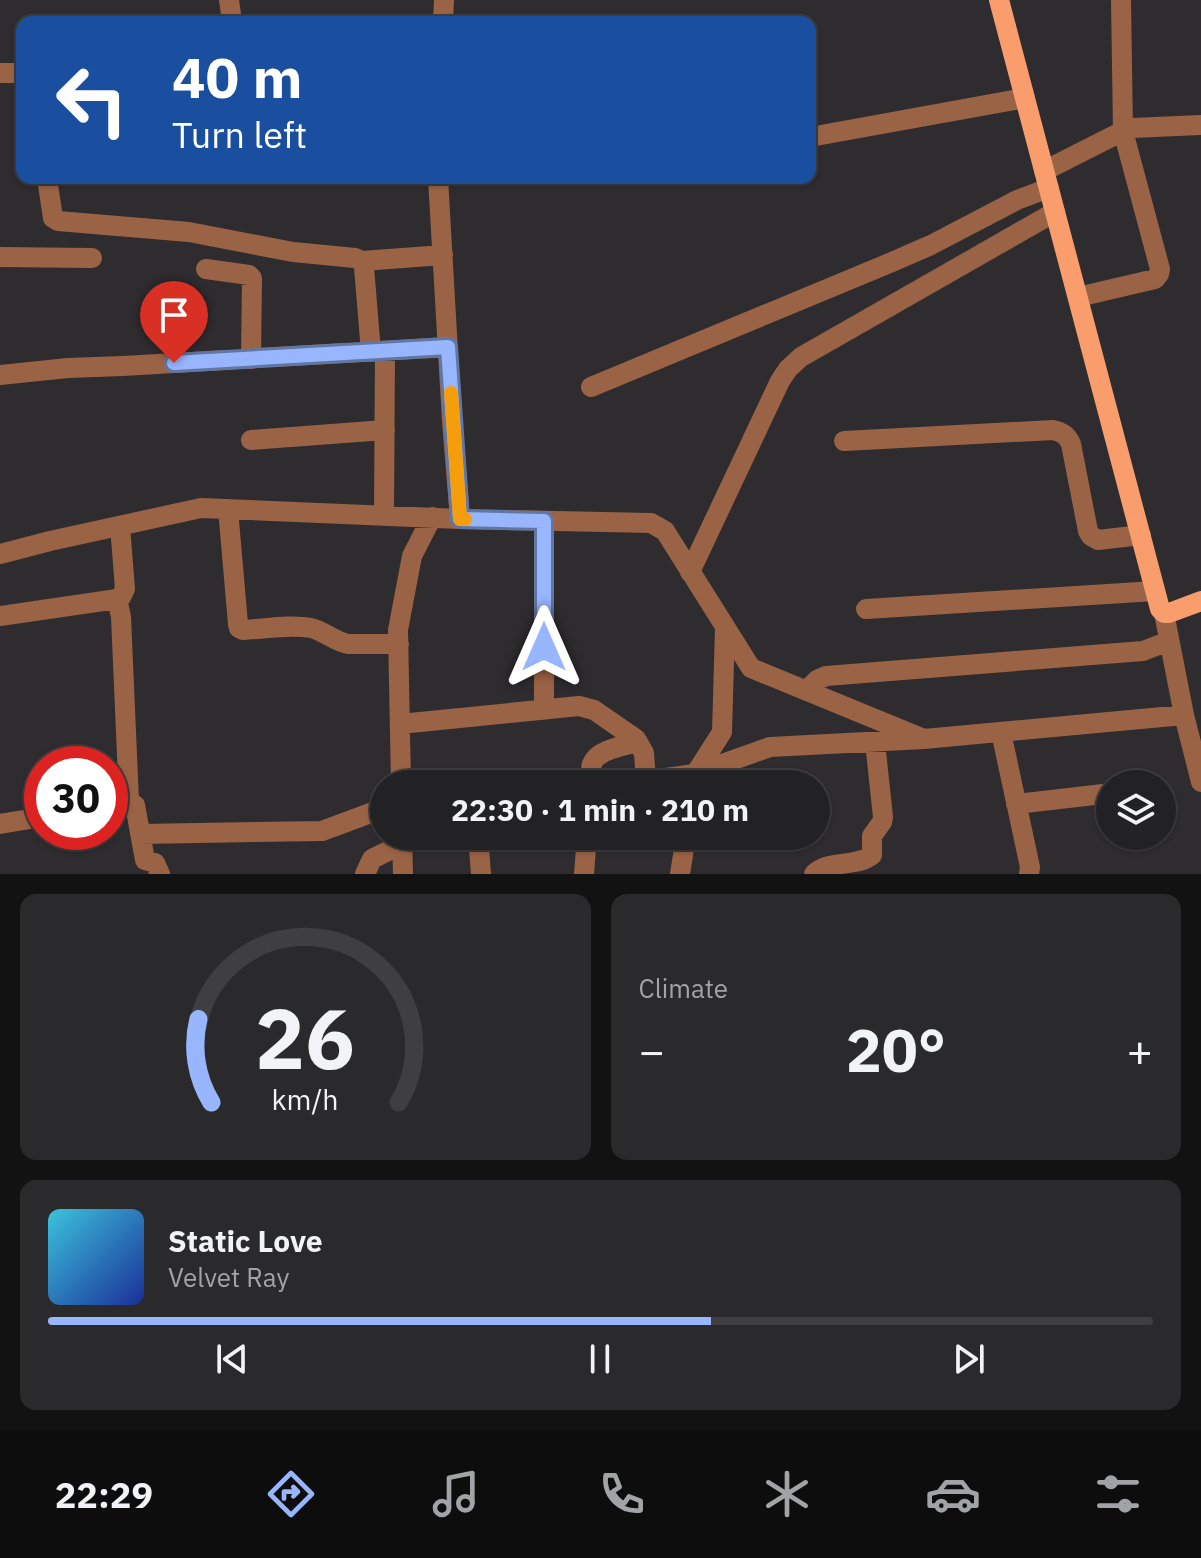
<!DOCTYPE html>
<meta charset="utf-8">
<style>
body{margin:0;font-family:"IBM Plex Sans",sans-serif;background:#2a292b;color:#f1f3f6;height:100vh;display:flex;flex-direction:column;font-size:30px;white-space:nowrap}
*{box-sizing:border-box;margin:0}
p{font-size:26px;color:#a2a3a6}
.icon{flex:none;width:44px;height:44px;fill:none;stroke:currentColor;stroke-width:2;stroke-linecap:round;stroke-linejoin:round}
.map{position:relative;height:874px;overflow:hidden}
.sheet{display:flex;flex-direction:column;gap:20px;padding:20px;background:#131213;flex:1}
.sheet>*{flex:none}
.banner{position:absolute;left:16px;top:16px;width:800px;height:168px;border-radius:16px;box-shadow:0 2px 6px #0004,0 0 0 2px #3f3e41;background:#1a4fa0;color:#fff;overflow:hidden}
.controls{position:absolute;left:1096px;top:770px;display:grid;gap:16px}
.controls a{display:grid;place-items:center;width:80px;height:80px;border-radius:50%;background:#222123;box-shadow:0 2px 6px #0004,0 0 0 2px #3f3e41;font-size:40px}
.speed{position:absolute;left:24px;top:746px;display:flex;gap:16px;font-size:40px;font-weight:700;text-align:center}
.speed>*{display:grid;place-content:center;width:104px;height:104px;border-radius:50%;background:#222123;box-shadow:0 2px 6px #0004,0 0 0 2px #3f3e41;line-height:1}
.speed .limit{border:12px solid #d22;background:#fff;color:#111}
.pin{position:absolute;display:grid;place-items:center;width:68px;height:68px;color:#fff;margin:-82px -34px;border-radius:50% 50% 50% 0;rotate:-45deg;box-shadow:0 0 8px #0007}
.pin .icon{rotate:45deg}
.me{position:absolute;width:88px;margin:-44px;rotate:0deg;stroke-linejoin:round;filter:drop-shadow(0 0 6px #0008)}
.turn{display:flex;align-items:center;gap:28px;height:168px;padding:0 24px;font-size:36px}
.turn .icon{width:104px;height:104px;stroke-width:2.5}
.turn b{display:block;font-size:56px;line-height:68px}
.big{font-size:60px;font-weight:700;line-height:1.1}
.sheet .widget{flex:1;display:flex;flex-direction:column;justify-content:center;gap:12px;min-width:0;padding:0 28px;border-radius:16px;background:#2a292b}
.sheet .dial{align-items:center;gap:0}
.dial svg{height:208px;overflow:visible;fill:none;stroke:#3f3e41;stroke-width:7;stroke-linecap:round;text-anchor:middle}
.dial text{fill:#f1f3f6;stroke:none}
.song{display:flex;align-items:center;gap:24px}
.cover{width:96px;height:96px;border-radius:12px;background:linear-gradient(135deg,hsl(190 70% 55%),hsl(230 70% 35%))}
.played{height:8px;border-radius:4px;background:linear-gradient(90deg,#97b6fd 60%,#3f3e41 60%)}
.keys{display:flex;justify-content:space-around;direction:ltr}
.heat{display:flex;justify-content:space-between;align-items:center;font-size:44px;direction:ltr}
.sheet .tiles{flex:1;display:grid;gap:20px;grid-template-columns:1fr 1fr}
.widget:last-child{grid-column:span 2}
.trip{position:absolute;left:370px;top:770px;width:460px;height:80px;border-radius:40px;background:#222123;box-shadow:0 2px 6px #0004,0 0 0 2px #3f3e41;font-weight:700;line-height:80px;text-align:center}
.dock{display:flex;height:128px;justify-content:space-around;align-items:center;background:#0e0d0e;color:#a2a3a6}
.dock .icon{width:56px;height:56px}
.dock .active{color:#97b6fd}
.dock b{font-size:36px;color:#f1f3f6}
.map>svg:first-child{display:block}
.lines{fill:none;stroke-linecap:round;stroke-linejoin:round}
.minor{stroke:#9b6345;stroke-width:20}
.major{stroke:#fa9d6d;stroke-width:20}
.route-casing{stroke:#6276a4;stroke-width:20}
.route{stroke:#97b6fd;stroke-width:14}
.slow{stroke:#f59e0b;stroke-width:14}
</style>
<div class="map">
<svg width="1201" height="874" viewBox="0 0 1201 874">
<rect width="100%" height="100%" fill="#2e2c2f"/>
<g class="lines">
<path class="minor" d="M 229,0 L 232,22
M 443,22 L 444,0
M 0,73 L 22,73
M 810,137 L 1025,98
M 1044,171 L 1123,131 L 1132,128 L 1201,125
M 47,178 L 53,218 L 58,221 L 189,232 L 293,252 L 355,258 L 362,261 L 364,267 L 371,352
M 438,178 L 452,421 L 460,519
M 0,257 L 92,258
M 362,261 L 443,255
M 206,269 L 249,275 L 252,278 L 251,359
M 1078,297 L 1155,279 L 1159,274 L 1160,269 L 1123,131 L 1121,0
M 0,375 L 68,368 L 123,366 L 448,347
M 591,387 L 892,262 L 931,245 L 1017,200 L 1049,188
M 251,440 L 385,430
M 844,441 L 1053,430 C 1062,432 1067,435 1071,444 L 1088,531 L 1091,536 L 1098,540 L 1141,535
M 228,509 L 238,624 L 239,628 L 243,630 C 264,629 291,624 311,628 C 324,631 334,641 348,644 L 399,644
M 384,515 L 385,351
M 544,521 L 544,710
M 0,554 L 50,541 L 201,508 L 460,519 L 651,523 L 665,531 L 751,668 L 924,739
M 690,572 L 780,381 L 788,369 L 801,357 L 1055,212
M 117,599 L 121,617 L 129,801
M 866,609 L 1155,591
M 1164,613 L 1184,715 L 1201,782
M 0,616 L 117,599 L 121,597 L 125,589 L 120,526
M 806,691 L 817,680 L 826,676 L 1143,651 L 1169,641
M 400,724 L 579,706 L 594,710 L 636,739 L 644,753 L 646,781
M 1001,732 L 1030,867 L 1029,874
M 694,776 L 722,732 L 725,628
M 401,784 L 398,630 L 412,556 L 432,517
M 590,784 C 591,778 590,770 592,764 C 597,749 624,746 638,742
M 625,784 L 694,774 L 770,747 L 924,739 L 1184,715
M 1016,804 L 1103,794
M 110,805 L 129,801 L 135,805 L 145,860 L 155,863 L 160,874
M 0,824 L 42,817
M 140,834 L 322,831 L 384,808
M 402,836 L 403,874
M 478,836 L 481,874
M 365,874 L 372,859 L 402,844
M 584,874 L 587,836
M 680,874 L 686,836
M 814,874 C 829,859 856,868 872,855 L 872,836 L 882,822 L 883,817 L 875,742"/>
<path class="major" d="M 999,0 L 1160,609 L 1164,613 L 1169,613 L 1201,601"/>
</g>
<g class="lines">
<g class="route-casing">
<path id="route" d="M 174,363 L 448,347 L 460,519 L 544,521 L 544,647"/>
</g>
<use href="#route" class="route"/>
<path class="slow" d="M 451,393 L 460,519 L 465,519"/>
</g>
</svg>
<div class="controls">
<a><svg class="icon" aria-label="layers" viewBox="0 0 24 24"><path d="M12 4l9 5-9 5-9-5zM3 14l9 5 9-5"/></svg></a>
</div>
<div class="speed"><div class="limit">30</div></div>
<div class="pin" style="left:174px;top:363px;background:#d93025"><svg class="icon" aria-label="arrive" viewBox="0 0 24 24"><path d="M6 21V4h12l-3 4 3 4H6"/></svg></div>
<svg class="me" style="left:544px;top:647px" viewBox="-20 -20 40 40"><path d="M0-17L14 15 0 8-14 15z" fill="#97b6fd" stroke="#fff" stroke-width="4"/></svg>
<div class="trip">22:30 · 1 min · 210 m</div>
<div class="banner">
<div class="turn"><svg class="icon" aria-label="left" viewBox="0 0 24 24"><path d="M17 20v-9H6M10 6l-5 5 5 5"/></svg><div><b>40 m</b>Turn left</div></div>
</div>
</div>
<section class="sheet">
<div class="tiles">
<div class="widget dial"><svg viewBox="0 0 100 80">
<path d="M14 69A42 42 0 1 1 86 69"/>
<path d="M14 69A42 42 0 0 1 9 37" stroke="#97b6fd"/>
<text x="50" y="56" font-size="32" font-weight="700">26</text>
<text x="50" y="72" font-size="11">km/h</text>
</svg></div>
<div class="widget"><p>Climate</p>
<div class="heat"><a>−</a><b class="big">20°</b><a>+</a></div>
</div>
<div class="widget">
<div class="song"><i class="cover"></i><div><b>Static Love</b><p>Velvet Ray</p></div></div>
<div class="played"></div>
<div class="keys"><svg class="icon" aria-label="previous" viewBox="0 0 24 24"><path d="M18 5L8 12l10 7zM5 5v14"/></svg><svg class="icon" aria-label="pause" viewBox="0 0 24 24"><path d="M8 5v14M16 5v14"/></svg><svg class="icon" aria-label="next" viewBox="0 0 24 24"><path d="M6 5l10 7-10 7zM19 5v14"/></svg></div>
</div>
</div>
</section>
<nav class="dock">
<b>22:29</b>
<svg class="icon active" aria-label="directions" viewBox="0 0 24 24"><path d="M12 3l9 9-9 9-9-9zM9 14v-3h6M13 9l2 2-2 2"/></svg>
<svg class="icon" aria-label="music" viewBox="0 0 24 24"><path d="M9 18V5l10-2v13"/><circle cx="6" cy="18" r="3"/><circle cx="16" cy="16" r="3"/></svg>
<svg class="icon" aria-label="phone" viewBox="0 0 24 24"><path d="M5 4h4l2 5-3 2q2 4 5 5l2-3 5 2v4C11 20 4 13 5 4z"/></svg>
<svg class="icon" aria-label="climate" viewBox="0 0 24 24"><path d="M12 3v18M4 7l16 10M4 17L20 7"/></svg>
<svg class="icon" aria-label="car" viewBox="0 0 24 24"><path d="M5 17H2v-5l4-1 3-4h7l3 4 3 1v5h-3M9 17h6M6 11h13"/><circle cx="7" cy="17" r="2"/><circle cx="17" cy="17" r="2"/></svg>
<svg class="icon" aria-label="filters" viewBox="0 0 24 24"><path d="M4 7h16M4 17h16"/><circle cx="9" cy="7" r="2"/><circle cx="15" cy="17" r="2"/></svg>
</nav>
